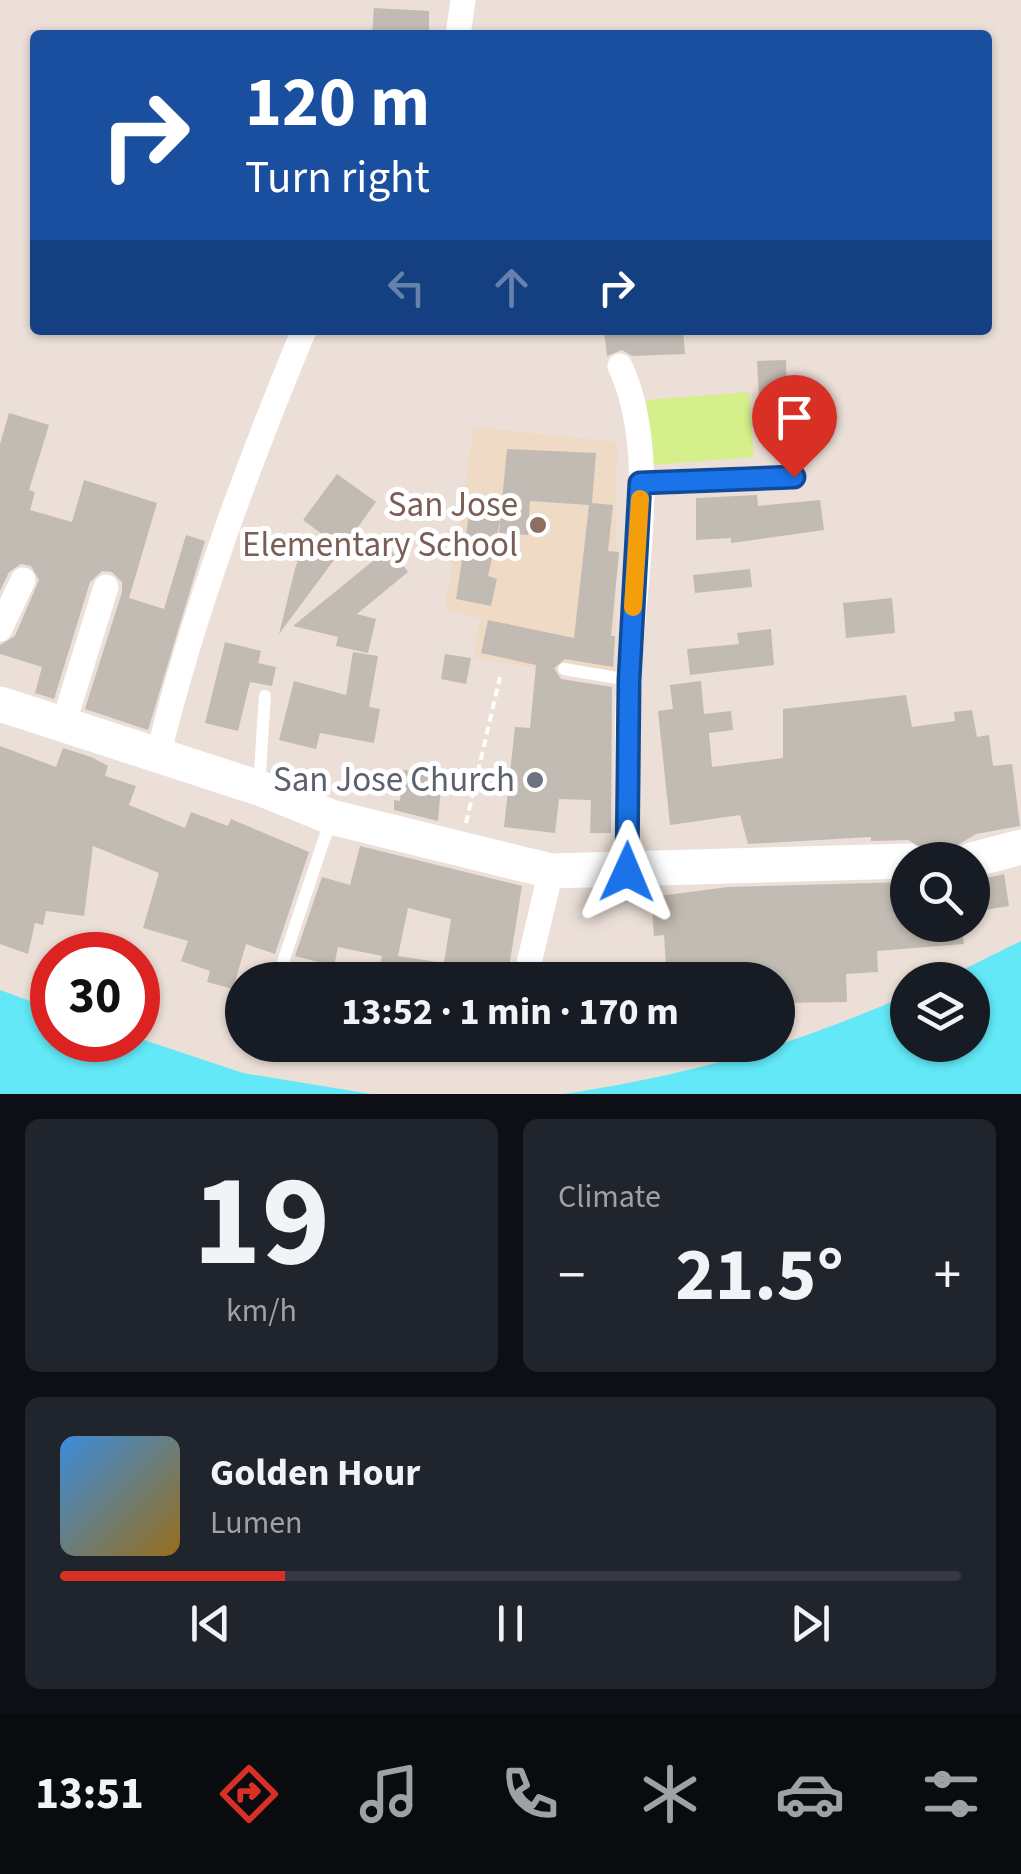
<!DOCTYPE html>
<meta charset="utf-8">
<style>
body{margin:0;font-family:"Source Sans 3",sans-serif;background:#20242c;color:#f1f3f6;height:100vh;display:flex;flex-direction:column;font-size:38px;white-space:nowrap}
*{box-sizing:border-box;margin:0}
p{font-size:32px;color:#9ea1a6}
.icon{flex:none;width:55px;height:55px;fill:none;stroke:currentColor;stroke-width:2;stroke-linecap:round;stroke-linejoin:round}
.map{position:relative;height:1094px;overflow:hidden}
.panel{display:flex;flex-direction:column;gap:25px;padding:25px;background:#0d0f14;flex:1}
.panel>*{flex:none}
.top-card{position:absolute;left:30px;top:30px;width:962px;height:305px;border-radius:10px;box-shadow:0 2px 8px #0004;background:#1a4fa0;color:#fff;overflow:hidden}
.fabs{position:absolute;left:890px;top:842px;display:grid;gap:20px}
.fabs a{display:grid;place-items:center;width:100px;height:100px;border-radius:50%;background:#171b24;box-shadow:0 2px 8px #0004;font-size:50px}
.speed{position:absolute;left:30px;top:932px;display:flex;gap:20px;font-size:50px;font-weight:700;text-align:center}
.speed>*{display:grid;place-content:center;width:130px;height:130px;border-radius:50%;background:#171b24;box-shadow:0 2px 8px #0004;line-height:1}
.speed .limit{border:15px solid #d22;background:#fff;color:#111}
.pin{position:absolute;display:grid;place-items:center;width:85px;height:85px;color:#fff;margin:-102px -42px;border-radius:50% 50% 50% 0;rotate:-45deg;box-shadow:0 0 10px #0007}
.pin .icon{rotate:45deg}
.me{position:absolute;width:110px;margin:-55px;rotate:1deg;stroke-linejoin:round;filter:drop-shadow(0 0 8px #0008)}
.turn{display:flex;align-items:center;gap:35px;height:210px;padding:0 50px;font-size:45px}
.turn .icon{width:130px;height:130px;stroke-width:2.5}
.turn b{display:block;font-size:70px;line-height:85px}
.lanes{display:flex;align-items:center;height:95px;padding:0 50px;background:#0003;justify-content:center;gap:50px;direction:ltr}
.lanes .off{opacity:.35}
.big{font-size:75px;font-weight:700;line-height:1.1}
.panel .tile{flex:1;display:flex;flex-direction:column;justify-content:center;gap:15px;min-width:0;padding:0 35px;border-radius:15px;background:#20242c}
.panel .dial{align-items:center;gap:0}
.dial b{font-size:130px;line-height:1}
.song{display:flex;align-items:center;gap:30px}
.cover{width:120px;height:120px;border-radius:15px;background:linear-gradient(135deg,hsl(210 70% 55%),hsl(40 70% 35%))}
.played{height:10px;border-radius:5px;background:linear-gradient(90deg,#d93025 25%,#363941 25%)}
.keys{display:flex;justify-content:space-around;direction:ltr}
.heat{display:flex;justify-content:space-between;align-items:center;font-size:55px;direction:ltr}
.panel .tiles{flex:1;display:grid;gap:25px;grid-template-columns:1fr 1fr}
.tile:last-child{grid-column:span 2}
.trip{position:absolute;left:225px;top:962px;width:570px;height:100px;border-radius:50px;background:#171b24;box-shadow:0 2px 8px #0004;font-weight:700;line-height:100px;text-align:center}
.tab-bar{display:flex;height:160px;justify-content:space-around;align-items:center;background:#090b0e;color:#9ea1a6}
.tab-bar .icon{width:70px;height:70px}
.tab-bar .selected{color:#d93025}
.tab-bar b{font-size:45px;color:#f1f3f6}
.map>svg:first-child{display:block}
.education{fill:#efdac5}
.pitch{fill:#d5ef8a}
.water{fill:#62e8f6}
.building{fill:#c2bbb3;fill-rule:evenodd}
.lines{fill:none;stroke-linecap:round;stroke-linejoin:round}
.path{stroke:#fff;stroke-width:4;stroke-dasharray:8 5;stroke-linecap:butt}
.lane{stroke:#fff;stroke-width:12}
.street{stroke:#fff;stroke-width:25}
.secondary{stroke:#fff;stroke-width:35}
.route-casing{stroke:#114b97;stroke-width:25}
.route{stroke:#1a73e8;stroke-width:18}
.slow{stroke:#f59e0b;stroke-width:18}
.education-dot{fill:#8d6e63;stroke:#fff;stroke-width:4}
.worship-dot{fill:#6b7280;stroke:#fff;stroke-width:4}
.labels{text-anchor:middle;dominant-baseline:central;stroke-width:10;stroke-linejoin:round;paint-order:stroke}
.education-label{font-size:35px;fill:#785e54;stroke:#fff;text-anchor:end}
.worship-label{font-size:35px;fill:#5b616d;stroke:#fff;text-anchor:end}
</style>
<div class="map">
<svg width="1021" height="1094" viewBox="0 0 1021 1094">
<rect width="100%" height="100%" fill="#ebdfd7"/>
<path class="education" d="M 474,427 L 617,442 L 615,680 L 473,658 L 480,619 L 445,609 Z"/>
<path class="pitch" d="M 749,392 L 754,457 L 651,465 L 646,400 Z"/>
<path class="water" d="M 1021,941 L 1021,1094 L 564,1094 C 688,1075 793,1046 907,995 L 908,1045 L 972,1045 L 972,980 L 942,980 Z
M 0,990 L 52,1009 L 52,1040 L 138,1038 L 243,1073 L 371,1094 L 0,1094 Z"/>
<path class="building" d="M 374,8 L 429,11 L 429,35 L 372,35 Z
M 604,330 L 683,330 L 685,354 L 632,356 L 622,350 L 607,356 Z
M 786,360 L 787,395 L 759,396 L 757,361 Z
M 9,413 L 49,425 L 29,490 L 35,492 L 30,510 L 72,522 L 84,480 L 157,503 L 129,598 L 164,609 L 186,535 L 205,541 L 148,730 L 85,709 L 122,592 L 122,582 L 112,572 L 102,571 L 90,582 L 54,699 L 35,693 L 42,667 L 0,654 L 0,645 L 15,636 L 39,580 L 31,566 L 21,564 L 9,572 L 0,591 L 0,444 Z
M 507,449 L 596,453 L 592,503 L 613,505 L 608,551 L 619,552 L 611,636 L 615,636 L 613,667 L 565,659 L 554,668 L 561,679 L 612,687 L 611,833 L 590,833 L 591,800 L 559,799 L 555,833 L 504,827 L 515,727 L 530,728 L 536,665 L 481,653 L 488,620 L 574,638 L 589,505 L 530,501 L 528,535 L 499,533 Z
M 337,474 L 376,502 L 342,549 L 303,520 Z
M 757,495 L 758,506 L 820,500 L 824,530 L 731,543 L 731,538 L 696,540 L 696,498 Z
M 469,515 L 500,521 L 488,576 L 497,579 L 491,606 L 456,599 Z
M 389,548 L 408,572 L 357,614 L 376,619 L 368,653 L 336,646 L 338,637 L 293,626 Z
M 301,551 L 334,560 L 279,634 L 295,569 Z
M 750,569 L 752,587 L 695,593 L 693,575 Z
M 892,598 L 895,633 L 846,638 L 843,603 Z
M 771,629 L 774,665 L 690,675 L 687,649 L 739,644 L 737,633 Z
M 225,642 L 261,651 L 258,663 L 276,667 L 272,686 L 250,682 L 238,731 L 205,723 Z
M 353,652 L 378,656 L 369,707 L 380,709 L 374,743 L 320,733 L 316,749 L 279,740 L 294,681 L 346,695 Z
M 445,654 L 471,658 L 466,684 L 441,679 Z
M 701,681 L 704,714 L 731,711 L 733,730 L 709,733 L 712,767 L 783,758 L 783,709 L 906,695 L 912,727 L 955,721 L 954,712 L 972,710 L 977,737 L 989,735 L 993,766 L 1012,764 L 1020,826 L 976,834 L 956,846 L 926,850 L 908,840 L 871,841 L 871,837 L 748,844 L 740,815 L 670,825 L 658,711 L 673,709 L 670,685 Z
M 0,746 L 56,767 L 63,748 L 91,757 L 108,766 L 105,776 L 136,786 L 129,805 L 185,828 L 191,812 L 228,826 L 231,819 L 309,852 L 275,954 L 246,944 L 233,989 L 207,982 L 210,971 L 181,961 L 188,941 L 143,928 L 159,873 L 93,846 L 84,916 L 46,911 L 43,925 L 35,923 L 28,954 L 0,944 Z
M 402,770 L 442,773 L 438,821 L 394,810 L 394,800 L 400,801 Z
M 360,846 L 522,886 L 507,980 L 376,980 L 382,956 L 338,947 L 334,966 L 295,956 L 322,877 L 350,885 ZM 408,908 L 451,919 L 444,963 L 398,956 Z
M 1004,874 L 1009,906 L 972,912 L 972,881 Z
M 908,882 L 908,927 L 962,925 L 964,944 L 877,951 L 878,972 L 846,974 L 847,1002 L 778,1003 L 778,980 L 770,980 L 768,967 L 708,969 L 709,980 L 667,980 L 664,935 L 654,936 L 651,897 L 728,887 Z"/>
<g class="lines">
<path class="path" d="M 466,823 L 500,677"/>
<path class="lane" d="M 564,669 L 629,680
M 259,786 L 265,696
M 331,819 L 283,962 L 288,969 L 337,980"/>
<path class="street" d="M 458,35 L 463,0
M 620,366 C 661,454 632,584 629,679 C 626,743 628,808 627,872
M 641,483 L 794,477
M 0,629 L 23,580
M 63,725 L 106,587
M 158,756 C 194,609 246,470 304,330
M 525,980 L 551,871
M 507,1049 L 508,1045"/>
<path class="secondary" d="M 0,704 L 259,788 L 331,817 L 551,871 L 908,861
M 972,860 L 1021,847"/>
</g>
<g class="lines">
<g class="route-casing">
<path id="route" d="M 627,872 L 629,680 L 640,483 L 794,477"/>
</g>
<use href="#route" class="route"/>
<path class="slow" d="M 633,607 L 640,499"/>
</g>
<circle class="education-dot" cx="538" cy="525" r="10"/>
<circle class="worship-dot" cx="535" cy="780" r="10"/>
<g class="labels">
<g class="education-label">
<text x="518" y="505">San Jose<tspan x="518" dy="40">Elementary School</tspan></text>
</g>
<g class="worship-label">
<text x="515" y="780">San Jose Church</text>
</g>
</g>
</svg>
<div class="fabs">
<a><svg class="icon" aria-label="search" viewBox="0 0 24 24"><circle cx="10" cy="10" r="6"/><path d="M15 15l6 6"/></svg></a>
<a><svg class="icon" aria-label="layers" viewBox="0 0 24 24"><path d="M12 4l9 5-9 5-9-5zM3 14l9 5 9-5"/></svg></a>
</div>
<div class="speed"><div class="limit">30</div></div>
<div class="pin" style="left:794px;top:477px;background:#d93025"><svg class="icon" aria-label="arrive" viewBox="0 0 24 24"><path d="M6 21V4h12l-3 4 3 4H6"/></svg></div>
<svg class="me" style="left:627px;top:872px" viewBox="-20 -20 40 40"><path d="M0-17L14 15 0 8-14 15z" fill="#1a73e8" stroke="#fff" stroke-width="4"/></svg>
<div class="trip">13:52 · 1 min · 170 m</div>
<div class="top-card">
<div class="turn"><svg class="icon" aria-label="right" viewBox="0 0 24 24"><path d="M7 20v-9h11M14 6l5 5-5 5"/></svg><div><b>120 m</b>Turn right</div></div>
<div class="lanes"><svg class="icon off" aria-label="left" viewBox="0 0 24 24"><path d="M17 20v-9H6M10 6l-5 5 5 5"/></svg><svg class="icon off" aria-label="ahead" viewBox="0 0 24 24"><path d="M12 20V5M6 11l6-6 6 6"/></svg><svg class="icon" aria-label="right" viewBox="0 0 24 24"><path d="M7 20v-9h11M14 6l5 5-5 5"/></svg></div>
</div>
</div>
<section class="panel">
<div class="tiles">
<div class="tile dial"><b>19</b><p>km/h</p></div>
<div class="tile"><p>Climate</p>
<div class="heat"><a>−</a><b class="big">21.5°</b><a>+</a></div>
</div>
<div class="tile">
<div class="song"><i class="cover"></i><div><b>Golden Hour</b><p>Lumen</p></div></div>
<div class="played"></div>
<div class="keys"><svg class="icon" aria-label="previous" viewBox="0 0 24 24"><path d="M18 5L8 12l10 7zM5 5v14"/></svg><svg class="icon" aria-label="pause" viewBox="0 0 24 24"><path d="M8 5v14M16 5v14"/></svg><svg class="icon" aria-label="next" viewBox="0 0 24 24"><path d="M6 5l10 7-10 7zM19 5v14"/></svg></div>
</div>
</div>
</section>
<nav class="tab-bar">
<b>13:51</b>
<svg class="icon selected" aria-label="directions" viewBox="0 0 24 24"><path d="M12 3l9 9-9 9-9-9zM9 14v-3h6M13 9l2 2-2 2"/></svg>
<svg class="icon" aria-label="music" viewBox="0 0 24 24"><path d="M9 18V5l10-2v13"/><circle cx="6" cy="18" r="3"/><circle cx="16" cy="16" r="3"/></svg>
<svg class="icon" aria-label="phone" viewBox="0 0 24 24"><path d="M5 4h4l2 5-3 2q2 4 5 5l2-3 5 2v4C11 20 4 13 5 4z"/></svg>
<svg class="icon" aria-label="climate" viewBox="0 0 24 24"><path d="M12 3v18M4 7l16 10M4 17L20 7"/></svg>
<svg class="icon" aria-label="car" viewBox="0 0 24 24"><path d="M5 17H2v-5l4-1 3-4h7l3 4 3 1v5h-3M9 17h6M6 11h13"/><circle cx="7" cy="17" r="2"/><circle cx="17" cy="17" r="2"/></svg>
<svg class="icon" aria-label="filters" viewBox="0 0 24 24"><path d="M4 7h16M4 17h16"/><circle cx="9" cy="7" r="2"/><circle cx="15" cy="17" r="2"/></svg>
</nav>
